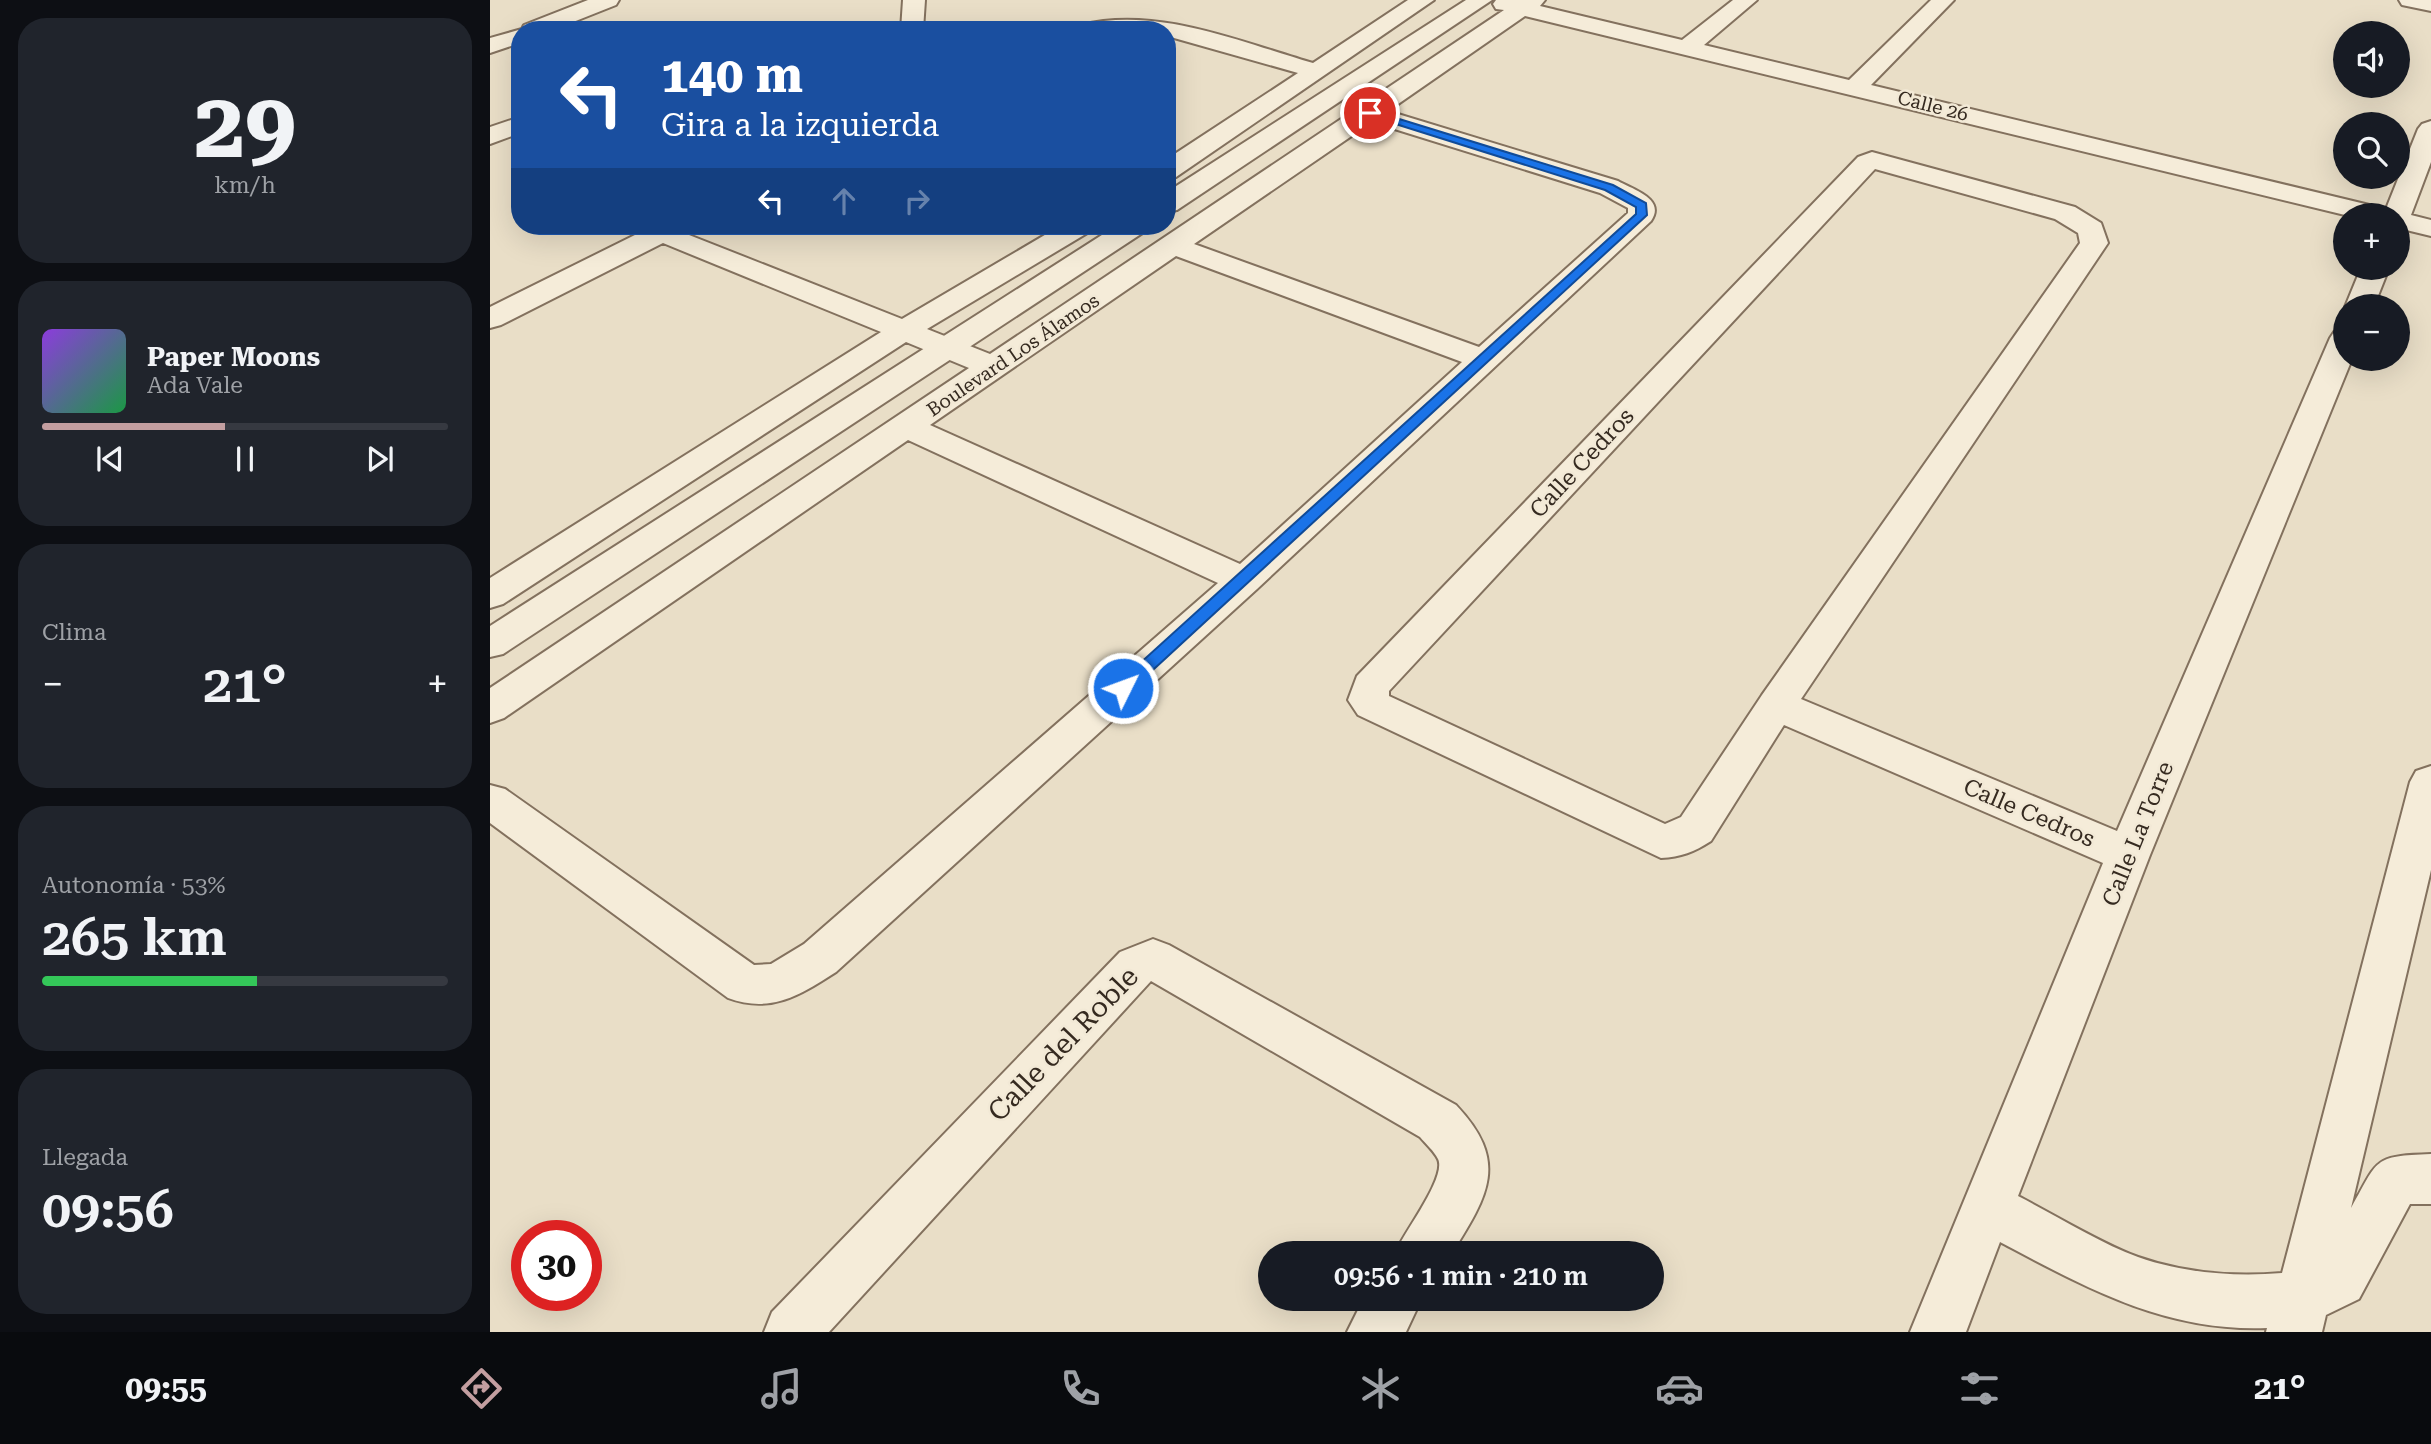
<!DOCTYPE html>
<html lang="es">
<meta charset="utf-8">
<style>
body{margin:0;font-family:"Roboto Serif",serif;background:#20242c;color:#f1f3f6;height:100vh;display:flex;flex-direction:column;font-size:26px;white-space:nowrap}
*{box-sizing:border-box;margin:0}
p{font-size:23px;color:#9ea1a6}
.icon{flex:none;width:38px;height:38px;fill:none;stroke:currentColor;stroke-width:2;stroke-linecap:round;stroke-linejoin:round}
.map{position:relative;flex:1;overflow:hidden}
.side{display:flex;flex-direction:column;gap:18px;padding:18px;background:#0d0f14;width:490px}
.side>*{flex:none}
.hud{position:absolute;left:21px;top:21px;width:665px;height:214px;border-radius:28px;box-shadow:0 7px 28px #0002;background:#1a4fa0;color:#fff;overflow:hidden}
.buttons{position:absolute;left:1843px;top:21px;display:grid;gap:14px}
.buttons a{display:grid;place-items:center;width:77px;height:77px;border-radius:50%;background:#171b24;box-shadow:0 7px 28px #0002;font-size:35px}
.speed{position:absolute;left:21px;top:1220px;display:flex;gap:14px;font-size:35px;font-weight:700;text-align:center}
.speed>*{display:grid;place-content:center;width:91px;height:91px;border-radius:50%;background:#171b24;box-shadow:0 7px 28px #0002;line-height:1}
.speed .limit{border:10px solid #d22;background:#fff;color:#111}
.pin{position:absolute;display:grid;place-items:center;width:60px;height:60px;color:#fff;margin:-30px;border:4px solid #fff;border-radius:50%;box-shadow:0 2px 7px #0007}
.me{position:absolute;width:77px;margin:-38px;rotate:48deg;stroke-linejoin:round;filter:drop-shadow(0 0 5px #0008)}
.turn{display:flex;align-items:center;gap:24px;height:147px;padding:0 35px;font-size:32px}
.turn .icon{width:91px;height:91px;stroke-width:2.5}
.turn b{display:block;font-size:49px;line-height:60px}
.lanes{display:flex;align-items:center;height:66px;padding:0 35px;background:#0003;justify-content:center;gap:35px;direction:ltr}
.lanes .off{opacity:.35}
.big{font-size:52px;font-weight:600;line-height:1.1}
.side .widget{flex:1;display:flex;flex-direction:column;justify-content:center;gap:10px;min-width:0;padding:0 24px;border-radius:28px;background:#20242c}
.side .dial{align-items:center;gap:0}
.dial b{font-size:91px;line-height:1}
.song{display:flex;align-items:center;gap:21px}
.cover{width:84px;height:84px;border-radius:10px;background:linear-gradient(135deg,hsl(270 70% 55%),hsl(140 70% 35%))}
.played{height:7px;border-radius:4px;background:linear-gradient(90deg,#c39ea0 45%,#363941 45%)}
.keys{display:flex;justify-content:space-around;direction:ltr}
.heat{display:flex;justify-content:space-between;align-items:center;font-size:38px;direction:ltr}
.charge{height:10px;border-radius:5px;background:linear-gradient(90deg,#34c759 53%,#363941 0)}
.trip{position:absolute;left:768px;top:1241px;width:406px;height:70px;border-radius:35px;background:#171b24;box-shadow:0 7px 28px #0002;font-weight:600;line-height:70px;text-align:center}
.menu{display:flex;height:112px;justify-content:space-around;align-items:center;background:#090b0e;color:#9ea1a6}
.menu .icon{width:49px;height:49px}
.menu .on{color:#c39ea0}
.menu b{font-size:32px;color:#f1f3f6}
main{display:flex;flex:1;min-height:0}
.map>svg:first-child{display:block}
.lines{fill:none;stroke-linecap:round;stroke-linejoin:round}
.minor-casing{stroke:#83715e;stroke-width:4}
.tertiary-casing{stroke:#83715e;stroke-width:4}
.minor{fill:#f5ecd9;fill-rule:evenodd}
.tertiary{fill:#f5ecd9;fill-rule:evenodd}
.route{fill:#1a73e8;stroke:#114b97;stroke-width:2}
.labels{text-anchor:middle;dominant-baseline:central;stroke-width:5;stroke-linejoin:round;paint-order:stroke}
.far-street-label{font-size:19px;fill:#352a20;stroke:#f2e9d6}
.street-label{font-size:23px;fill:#352a20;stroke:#f2e9d6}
.near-street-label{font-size:28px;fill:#352a20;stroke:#f2e9d6}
</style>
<main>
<section class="side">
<div class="widget dial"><b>29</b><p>km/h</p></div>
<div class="widget">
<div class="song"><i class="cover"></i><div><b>Paper Moons</b><p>Ada Vale</p></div></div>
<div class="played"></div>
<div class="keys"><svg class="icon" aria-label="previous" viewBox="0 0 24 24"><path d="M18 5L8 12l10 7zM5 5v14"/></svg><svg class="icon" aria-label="pause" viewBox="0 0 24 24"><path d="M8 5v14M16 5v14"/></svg><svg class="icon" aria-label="next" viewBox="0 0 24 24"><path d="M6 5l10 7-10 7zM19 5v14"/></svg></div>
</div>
<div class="widget"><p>Clima</p>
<div class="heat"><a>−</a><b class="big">21°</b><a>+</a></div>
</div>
<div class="widget"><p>Autonomía · 53%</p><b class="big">265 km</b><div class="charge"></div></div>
<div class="widget"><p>Llegada</p><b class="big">09:56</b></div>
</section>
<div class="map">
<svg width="1941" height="1332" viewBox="0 0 1941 1332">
<rect width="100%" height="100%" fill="#e9dec7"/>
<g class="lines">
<g class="minor-casing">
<path id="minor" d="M 98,0 L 129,0 L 126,5 L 63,30 L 30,30 L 30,43 L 0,53 L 0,38 L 32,29 L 34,25 Z
M 413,0 L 435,0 L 433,30 L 411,30 Z
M 918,0 L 944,0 L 686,177 L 677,179 L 677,159 L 808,73 L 677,36 L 677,30 L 588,30 L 591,25 C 668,6 750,42 823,63 Z
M 1006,0 L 1055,0 L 1050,6 L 1192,40 L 1243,0 L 1267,0 L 1214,45 L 1359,80 L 1441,0 L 1464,0 L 1381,85 L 1896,209 L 1928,129 L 1932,124 L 1941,121 L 1941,162 L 1921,215 L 1941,220 L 1941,236 L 1908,228 L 1908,215 L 1855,215 L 1035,16 L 898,111 L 1128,181 C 1144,190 1176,199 1161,221 L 767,589 L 346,972 C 310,995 281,1014 238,998 L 0,823 L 0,785 L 15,789 L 264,965 L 281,964 L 314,944 L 728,583 L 418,440 L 14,718 L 0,723 L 0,688 L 479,368 L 416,342 L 13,604 L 0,608 L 0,578 L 391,332 L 173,243 L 11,325 L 0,328 L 0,307 L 161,227 L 200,226 L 194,233 L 412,319 L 570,226 L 603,226 L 599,232 L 437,329 L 500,354 L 1014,10 L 1006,9 L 1003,4 ZM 882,122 L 1110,193 L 1138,208 L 1138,213 L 989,347 L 704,244 ZM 686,256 L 972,362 L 750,564 L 440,425 Z
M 1909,0 L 1941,0 L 1941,11 L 1912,5 Z
M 30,117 L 30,133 L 0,144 L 0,127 Z
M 1382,152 L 1585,207 L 1611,223 L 1618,243 L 1311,699 L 1627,831 L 1840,338 L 1844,332 L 1855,329 L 1855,359 L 1862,359 L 1660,855 L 1528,1196 C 1565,1215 1610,1243 1648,1257 C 1693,1273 1745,1277 1792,1273 L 1920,782 L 1926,771 L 1941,766 L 1941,870 L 1861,1208 C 1889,1159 1882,1156 1941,1154 L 1941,1204 L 1920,1204 L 1869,1299 L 1836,1315 L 1832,1332 L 1776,1332 L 1777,1328 C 1675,1332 1597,1288 1510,1242 L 1476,1332 L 1420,1332 L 1613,863 L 1294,725 L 1221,841 C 1204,852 1191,857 1171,858 L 868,715 L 858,700 L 867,676 L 1368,157 ZM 1385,169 L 1565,219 L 1588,233 L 1590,243 L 1272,695 L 1191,817 L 1175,824 L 899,696 L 899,691 Z
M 1871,268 L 1899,268 L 1884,306 L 1855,307 Z
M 663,939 L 679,945 L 966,1105 C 1019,1161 999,1194 962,1253 L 905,1253 C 914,1232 957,1177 948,1159 C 944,1151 936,1144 930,1137 L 661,981 L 339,1332 L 274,1332 L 282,1312 L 630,952 Z
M 874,1298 L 932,1298 L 916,1332 L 857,1332 Z"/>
</g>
<g class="tertiary-casing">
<path id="tertiary" d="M 976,0 L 1002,0 L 687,210 L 677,212 L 677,192 Z
M 626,226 L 658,226 L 654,232 L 13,654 L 0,657 L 0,626 Z"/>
</g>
<use href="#minor" class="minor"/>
<use href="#tertiary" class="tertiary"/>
</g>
<path class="route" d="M 880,110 L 1123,185 L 1156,203 L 1157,215 L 639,692 L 627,692 L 625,688 L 627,684 L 1146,214 L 1146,207 L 1115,190 L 877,115 L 877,111 Z"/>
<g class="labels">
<g class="far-street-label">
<text transform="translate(1443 106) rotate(14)">Calle 26</text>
<text transform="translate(523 355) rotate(-34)">Boulevard Los Álamos</text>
</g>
<g class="street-label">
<text transform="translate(1092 463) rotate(-47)">Calle Cedros</text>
<text transform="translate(1539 813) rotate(23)">Calle Cedros</text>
<text transform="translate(1648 834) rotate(-68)">Calle La Torre</text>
</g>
<g class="near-street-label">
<text transform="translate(573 1044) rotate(-46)">Calle del Roble</text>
</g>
</g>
</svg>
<div class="buttons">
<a><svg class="icon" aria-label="sound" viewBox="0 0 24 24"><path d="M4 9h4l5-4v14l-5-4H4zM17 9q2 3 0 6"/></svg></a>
<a><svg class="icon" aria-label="search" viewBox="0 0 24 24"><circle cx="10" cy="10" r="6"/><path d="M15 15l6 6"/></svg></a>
<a>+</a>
<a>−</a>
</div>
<div class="speed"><div class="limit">30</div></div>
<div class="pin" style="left:880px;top:113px;background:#d93025"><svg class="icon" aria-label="arrive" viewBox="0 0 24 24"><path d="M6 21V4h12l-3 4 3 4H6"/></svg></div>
<svg class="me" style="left:633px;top:688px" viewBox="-20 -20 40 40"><circle r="17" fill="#1a73e8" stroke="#fff" stroke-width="3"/><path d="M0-11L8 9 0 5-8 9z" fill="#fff"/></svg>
<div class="trip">09:56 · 1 min · 210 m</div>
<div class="hud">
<div class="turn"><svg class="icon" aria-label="left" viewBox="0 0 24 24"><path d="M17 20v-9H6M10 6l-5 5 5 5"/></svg><div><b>140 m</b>Gira a la izquierda</div></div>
<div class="lanes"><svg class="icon" aria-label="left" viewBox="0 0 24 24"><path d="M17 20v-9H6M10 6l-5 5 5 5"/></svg><svg class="icon off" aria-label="ahead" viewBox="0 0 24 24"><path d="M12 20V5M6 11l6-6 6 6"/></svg><svg class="icon off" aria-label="right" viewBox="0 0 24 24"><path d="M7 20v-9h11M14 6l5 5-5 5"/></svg></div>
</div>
</div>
</main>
<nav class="menu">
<b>09:55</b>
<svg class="icon on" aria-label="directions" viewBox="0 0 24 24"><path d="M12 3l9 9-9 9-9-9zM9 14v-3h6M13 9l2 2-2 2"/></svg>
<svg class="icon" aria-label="music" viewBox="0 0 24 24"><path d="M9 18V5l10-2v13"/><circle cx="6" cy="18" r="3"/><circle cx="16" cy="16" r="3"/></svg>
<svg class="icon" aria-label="phone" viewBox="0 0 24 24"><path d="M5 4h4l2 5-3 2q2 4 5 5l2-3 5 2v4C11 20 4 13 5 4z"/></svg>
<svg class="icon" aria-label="climate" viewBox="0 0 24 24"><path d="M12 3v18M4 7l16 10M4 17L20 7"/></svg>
<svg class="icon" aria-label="car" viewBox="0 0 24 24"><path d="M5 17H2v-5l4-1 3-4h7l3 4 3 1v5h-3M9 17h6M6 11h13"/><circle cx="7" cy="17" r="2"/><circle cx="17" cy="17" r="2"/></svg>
<svg class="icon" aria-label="filters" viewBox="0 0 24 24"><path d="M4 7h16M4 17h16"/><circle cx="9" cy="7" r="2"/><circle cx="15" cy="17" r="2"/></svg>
<b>21°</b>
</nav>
